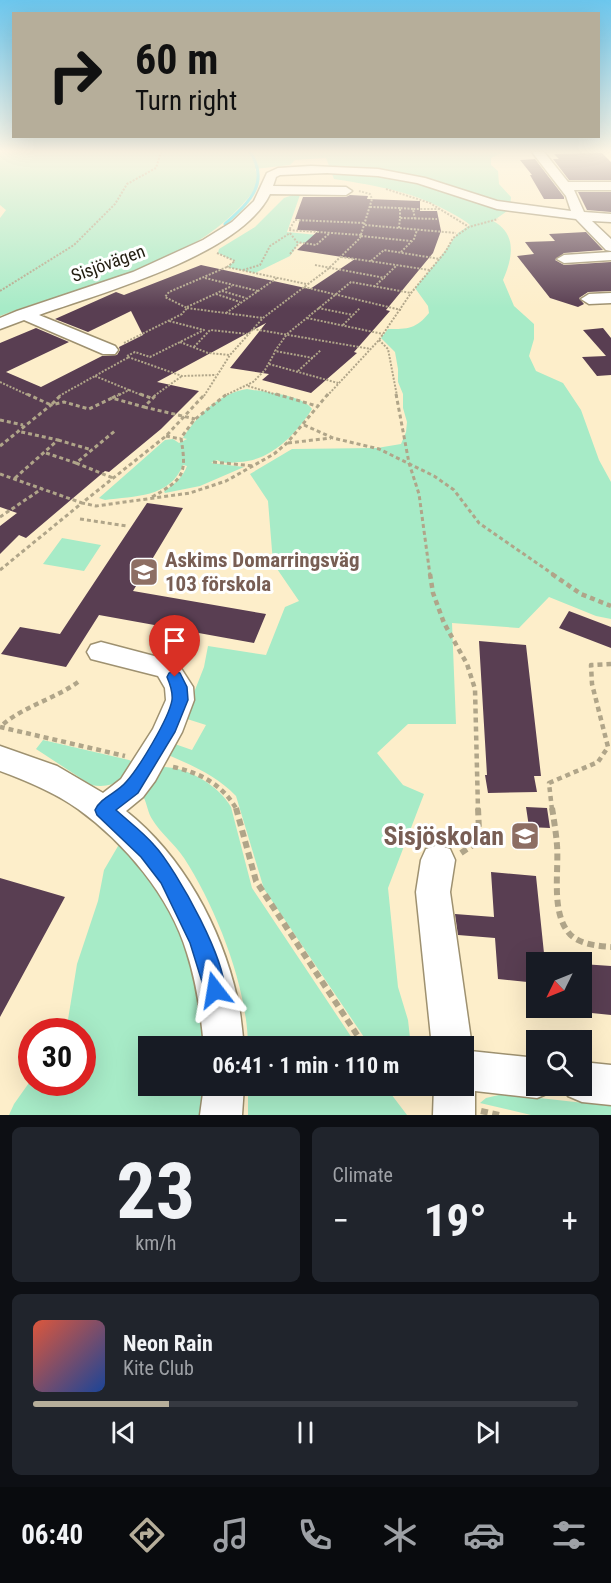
<!DOCTYPE html>
<meta charset="utf-8">
<style>
body{margin:0;font-family:"Roboto Condensed",sans-serif;background:#20242c;color:#f1f3f6;height:100vh;display:flex;flex-direction:column;font-size:22px;white-space:nowrap}
*{box-sizing:border-box;margin:0}
p{font-size:20px;color:#9ea1a6}
.icon{flex:none;width:33px;height:33px;fill:none;stroke:currentColor;stroke-width:2;stroke-linecap:round;stroke-linejoin:round}
.map{position:relative;height:1115px;overflow:hidden}
.sheet{display:flex;flex-direction:column;gap:12px;padding:12px;background:#0d0f14;flex:1}
.sheet>*{flex:none}
.top-card{position:absolute;left:12px;top:12px;width:588px;height:126px;border-radius:0px;box-shadow:0 6px 24px #0002;background:#b6ae9a;color:#111;overflow:hidden}
.needle{width:39px;rotate:227deg}
.fabs{position:absolute;left:526px;top:952px;display:grid;gap:12px}
.fabs a{display:grid;place-items:center;width:66px;height:66px;border-radius:0px;background:#171b24;box-shadow:0 6px 24px #0002;font-size:30px}
.speed{position:absolute;left:18px;top:1018px;display:flex;gap:12px;font-size:30px;font-weight:700;text-align:center}
.speed>*{display:grid;place-content:center;width:78px;height:78px;border-radius:50%;background:#171b24;box-shadow:0 6px 24px #0002;line-height:1}
.speed .limit{border:9px solid #d22;background:#fff;color:#111}
.pin{position:absolute;display:grid;place-items:center;width:51px;height:51px;color:#fff;margin:-62px -26px;border-radius:50% 50% 50% 0;rotate:-45deg;box-shadow:0 0 6px #0007}
.pin .icon{rotate:45deg}
.me{position:absolute;width:66px;margin:-33px;rotate:346deg;stroke-linejoin:round;filter:drop-shadow(0 0 4px #0008)}
.turn{display:flex;align-items:center;gap:21px;height:126px;padding:0 24px;font-size:27px}
.turn .icon{width:78px;height:78px;stroke-width:2.5}
.turn b{display:block;font-size:42px;line-height:51px}
.big{font-size:45px;font-weight:700;line-height:1.1}
.sheet .card{flex:1;display:flex;flex-direction:column;justify-content:center;gap:9px;min-width:0;padding:0 21px;border-radius:9px;background:#20242c}
.sheet .dial{align-items:center;gap:0}
.dial b{font-size:78px;line-height:1}
.song{display:flex;align-items:center;gap:18px}
.cover{width:72px;height:72px;border-radius:9px;background:linear-gradient(135deg,hsl(10 70% 55%),hsl(220 70% 35%))}
.played{height:6px;border-radius:3px;background:linear-gradient(90deg,#b6ae9a 25%,#363941 25%)}
.keys{display:flex;justify-content:space-around;direction:ltr}
.heat{display:flex;justify-content:space-between;align-items:center;font-size:33px;direction:ltr}
.sheet .tiles{flex:1;display:grid;gap:12px;grid-template-columns:1fr 1fr}
.card:last-child{grid-column:span 2}
.trip{position:absolute;left:138px;top:1036px;width:336px;height:60px;border-radius:0px;background:#171b24;box-shadow:0 6px 24px #0002;font-weight:700;line-height:60px;text-align:center}
.tab-bar{display:flex;height:96px;justify-content:space-around;align-items:center;background:#090b0e;color:#9ea1a6}
.tab-bar .icon{width:42px;height:42px}
.tab-bar .current{color:#b6ae9a}
.tab-bar b{font-size:27px;color:#f1f3f6}
.map>svg:first-child{display:block}
.green{fill:#a7ebc7}
.lines{fill:none;stroke-linecap:round;stroke-linejoin:round}
.stream{stroke:#52e3f6;stroke-width:3}
.building{fill:#593e52}
.minor-casing{stroke:#9e9170;stroke-width:3}
.path-far3{stroke:#b0a589;stroke-width:2;stroke-dasharray:2 1.5;stroke-linecap:butt}
.path-far2{stroke:#b0a589;stroke-width:3;stroke-dasharray:4 3;stroke-linecap:butt}
.path-far1{stroke:#b0a589;stroke-width:4.5;stroke-dasharray:5 4;stroke-linecap:butt}
.path{stroke:#b0a589;stroke-width:6;stroke-dasharray:7 4.5;stroke-linecap:butt}
.minor{fill:#fff;fill-rule:evenodd}
.route{fill:#1a73e8;stroke:#114b97;stroke-width:1.5}
.labels{text-anchor:middle;dominant-baseline:central;stroke-width:6;stroke-linejoin:round;paint-order:stroke}
.far-street-label{font-size:18px;fill:#221d10;stroke:#fff}
.education-label{font-size:21px;font-weight:bold;fill:#785e54;stroke:#fff;text-anchor:start}
.near-education-label{font-size:26px;font-weight:bold;fill:#785e54;stroke:#fff;text-anchor:end}
</style>
<div class="map">
<svg width="611" height="1115" viewBox="0 0 611 1115">
<rect width="100%" height="100%" fill="#fdeeca"/>
<path class="green" d="M 0,152 L 504,152 L 491,158 L 491,165 L 498,171 L 499,184 L 511,197 L 510,209 L 493,221 C 517,234 513,257 503,280 L 514,306 L 534,324 L 534,339 L 529,356 L 536,371 L 563,383 L 581,410 L 599,460 L 611,482 L 611,619 L 596,616 L 549,597 L 519,628 L 452,623 L 456,724 L 408,724 L 377,753 L 403,785 L 424,794 L 388,888 L 398,987 L 408,1020 L 411,1047 L 370,1046 L 264,889 L 236,796 C 216,775 191,765 166,754 L 172,743 L 192,750 L 206,725 L 184,718 L 204,667 L 208,646 L 266,655 L 285,607 L 299,601 L 273,563 L 268,501 L 250,474 L 292,449 L 377,448 L 401,444 L 406,432 L 407,422 L 403,408 L 403,394 L 398,382 L 398,369 L 395,352 L 381,338 L 388,329 C 408,329 416,329 429,313 L 428,306 L 415,288 L 439,259 L 458,233 L 470,225 C 466,221 460,218 455,215 C 416,192 378,186 334,179 L 326,158 L 295,160 L 290,165 L 255,169 C 262,185 251,195 240,207 C 178,272 80,285 0,316 L 0,218 L 6,210 L 0,205 Z
M 301,192 L 287,232 L 317,235 L 310,243 L 299,243 L 290,256 L 255,273 L 227,267 L 235,261 L 218,253 L 219,249 L 255,227 L 284,198 Z
M 247,389 C 264,392 303,395 312,409 C 296,434 271,461 239,462 C 232,463 223,464 217,460 L 211,463 L 244,467 L 200,486 L 165,493 L 164,491 C 174,485 183,477 187,466 L 183,465 C 170,498 134,496 105,500 L 99,498 L 165,440 L 173,439 L 179,443 L 187,439 L 183,438 L 184,436 C 199,414 220,393 247,389 Z
M 62,538 L 101,545 L 84,571 L 43,564 Z
M 43,740 L 129,760 L 133,762 C 123,781 112,789 91,785 L 36,749 Z
M 165,767 C 189,768 219,786 231,807 L 252,888 L 358,1047 L 248,1047 C 248,988 216,907 184,858 C 175,844 160,833 152,819 C 148,813 147,804 144,798 L 157,770 Z
M 121,841 C 142,864 161,890 175,917 C 192,950 201,1010 204,1047 L 148,1047 L 148,1086 L 205,1086 L 202,1115 L 9,1115 L 14,1104 L 31,1080 L 32,1083 L 82,1083 L 82,1032 L 66,1032 L 77,964 L 98,901 L 104,870 Z
M 248,1086 L 385,1086 L 407,1115 L 248,1115 Z
M 503,1094 L 611,1106 L 611,1115 L 531,1115 L 480,1103 L 486,1098 Z"/>
<g class="lines">
<path class="stream" d="M 225,224 C 248,203 271,184 250,152"/>
</g>
<path class="building" d="M 602,153 L 611,162 L 611,180 L 569,180 L 553,159 L 559,159 L 554,154 Z
M 535,159 L 564,197 L 564,199 L 544,199 L 530,175 L 532,175 L 520,160 Z
M 578,192 L 611,192 L 611,212 L 587,210 Z
M 350,195 L 368,196 L 367,199 L 420,201 L 420,211 L 437,211 L 441,231 L 433,253 L 386,310 L 390,311 L 354,352 L 357,353 L 311,393 L 262,380 L 269,374 L 230,368 L 266,323 L 157,382 L 199,391 L 161,429 L 109,472 L 105,471 L 26,538 L 19,535 L 0,554 L 0,526 L 17,513 L 0,507 L 0,343 L 36,328 L 69,342 L 6,372 L 41,387 L 102,356 L 117,355 L 120,350 L 119,347 L 143,335 L 131,311 L 88,332 L 55,319 L 116,292 L 124,295 L 201,265 L 310,289 L 355,259 L 297,250 L 318,231 L 297,230 L 300,219 L 295,219 L 303,197 L 346,197 Z
M 586,232 L 603,250 L 564,253 L 555,260 L 564,265 L 611,262 L 611,291 L 588,292 L 579,298 L 584,304 L 578,307 L 550,298 L 517,256 L 534,254 L 525,242 L 555,241 L 549,234 Z
M 603,328 L 611,338 L 611,375 L 597,376 L 582,357 L 606,356 L 583,330 Z
M 147,503 L 183,508 L 133,591 L 266,614 L 254,643 L 99,615 L 66,667 L 1,654 L 20,627 L 60,634 Z
M 569,611 L 611,627 L 611,648 L 559,628 Z
M 479,641 L 526,645 L 541,776 L 534,776 L 537,792 L 488,793 L 485,775 L 487,775 Z
M 526,807 L 547,808 L 550,828 L 529,827 Z
M 491,872 L 536,876 L 545,963 L 537,963 L 537,983 L 498,979 L 495,938 L 458,935 L 455,914 L 494,917 Z
M 0,878 L 65,897 L 0,1017 Z
M 582,964 L 611,966 L 611,1015 L 582,1012 Z"/>
<g class="lines">
<g class="minor-casing">
<path id="minor" d="M 532,152 L 544,152 L 568,182 L 611,182 L 611,190 L 574,190 L 584,212 L 611,214 L 611,222 L 592,221 L 611,239 L 611,251 L 606,250 L 576,219 L 497,209 L 417,183 L 378,176 L 327,173 L 280,175 L 276,177 L 273,186 L 346,187 L 352,191 L 346,195 L 270,194 C 241,255 101,293 39,315 L 115,346 L 118,350 L 115,354 L 103,354 L 24,320 L 0,329 L 0,318 L 17,311 L 133,272 L 203,240 L 232,222 L 254,201 L 267,173 L 278,168 L 311,166 L 378,169 L 425,178 L 497,201 L 571,211 L 566,196 Z
M 611,252 L 611,260 L 564,263 L 557,259 L 564,255 Z
M 611,293 L 611,303 L 589,304 L 581,299 L 589,294 Z
M 101,642 L 177,662 L 193,687 L 194,700 L 182,732 L 155,781 L 143,797 L 126,811 C 183,856 221,927 237,997 C 241,1013 242,1030 244,1047 L 204,1047 C 201,1015 197,984 187,953 C 170,896 125,843 78,809 C 54,792 27,781 0,771 L 0,746 L 57,766 L 103,793 L 121,779 L 153,729 L 166,700 L 165,688 L 158,676 L 91,659 L 87,652 L 91,645 Z
M 438,845 L 450,849 L 455,860 L 450,892 L 472,1047 L 470,1051 L 537,1058 L 537,1086 L 554,1086 L 551,1092 L 537,1098 L 475,1091 L 475,1115 L 433,1115 L 434,1086 L 464,1086 L 464,1047 L 432,1047 L 416,892 L 421,860 L 426,849 Z
M 582,1062 L 611,1065 L 611,1105 L 582,1102 L 568,1096 L 563,1086 L 582,1086 Z
M 204,1086 L 244,1086 L 242,1115 L 200,1115 Z"/>
</g>
<path class="path-far3" d="M 386,189 L 430,203 L 469,227
M 370,207 L 400,208
M 400,218 L 400,208 L 413,209
M 415,219 L 413,209 L 441,209
M 365,225 L 456,233
M 399,228 L 400,218 L 437,219
M 290,233 L 297,242 L 316,245 L 330,233
M 361,235 L 289,230 L 295,220 L 365,223
M 361,236 L 411,241
M 401,252 L 414,239 L 417,230
M 217,253 L 235,261 L 227,267 L 306,284
M 290,254 L 299,243
M 341,257 L 430,270
M 371,261 L 384,250 L 440,259
M 315,265 L 385,278
M 243,270 L 260,265 L 270,246 L 290,233
M 205,278 L 258,291
M 304,287 L 401,310
M 374,287 L 396,266
M 0,291 L 74,245 L 115,204 L 127,184 L 156,168 L 161,152
M 222,291 L 246,298
M 216,294 L 240,302
M 187,307 L 232,286
M 187,308 L 263,318
M 318,308 L 353,315
M 226,313 L 277,278
M 307,318 L 383,334
M 343,325 L 360,308
M 253,329 L 371,349
M 379,340 L 388,349 L 397,396
M 180,342 L 208,353 L 230,355
M 124,343 L 182,314 L 187,308 L 165,297 L 169,292 L 227,267
M 194,347 L 210,330 L 248,334
M 127,356 L 135,352 L 150,357 L 204,330 L 169,321
M 128,357 L 182,376 L 216,375
M 313,358 L 275,351 L 287,334 L 351,282 L 411,293
M 269,364 L 338,383
M 298,371 L 321,350
M 95,376 L 129,390 L 117,396
M 0,382 L 30,396
M 248,386 L 281,396
M 129,390 L 144,396
M 59,396 L 129,357
M 154,396 L 182,376
M 204,396 L 230,355 L 263,318 L 328,269 L 360,238 L 372,199 L 370,194 L 359,191
M 224,396 L 253,382 L 265,370 L 275,352
M 327,396 L 379,340 L 411,293 L 446,251 L 453,238 L 469,227 L 498,219"/>
<path class="path-far2" d="M 27,394 L 51,405 L 62,394
M 140,394 L 151,398
M 276,394 L 317,406
M 396,394 L 409,463 L 419,494 L 430,575
M 112,398 L 120,394
M 144,407 L 195,419
M 0,420 L 23,425
M 304,425 L 333,438 L 379,449 L 434,476 L 454,490 L 479,523 L 554,575
M 166,436 L 181,439
M 58,440 L 92,450
M 288,443 L 331,438
M 0,446 L 51,405 L 64,402 L 89,409 L 112,398 L 144,407 L 157,394
M 46,453 L 76,463 L 116,430
M 213,462 L 254,466
M 76,463 L 113,478
M 0,474 L 82,503 L 166,436 L 205,394
M 15,478 L 58,440 L 17,431
M 152,497 C 184,479 187,474 181,438 L 194,420 L 227,394
M 0,517 L 43,488
M 80,519 L 127,526
M 0,570 L 82,503 L 96,506 L 190,493 L 226,481 L 274,454 L 287,443 L 328,394"/>
<path class="path-far1" d="M 430,574 L 433,593 L 444,623 L 467,664 L 475,689 L 478,810
M 552,574 L 581,594 L 611,606
M 78,682 C 53,700 23,706 0,727 L 125,756
M 173,767 C 201,773 223,785 237,810
M 552,810 L 549,783 L 598,762 L 608,747 L 592,684 L 591,665 L 611,664"/>
<path class="path" d="M 236,808 L 256,881 L 365,1047
M 552,808 C 554,820 556,833 557,845 C 559,871 551,910 568,932 C 577,944 597,946 611,947
M 461,853 L 476,843 L 479,831 L 478,808
M 481,1111 L 499,1115"/>
<use href="#minor" class="minor"/>
</g>
<linearGradient id="sky" x2="0" y2="1"><stop stop-color="#6cc7ee"/><stop offset="0.49" stop-color="#fef7e7"/><stop offset="1" stop-color="#fef7e7" stop-opacity="0"/></linearGradient>
<rect width="611" height="308" fill="url(#sky)"/>
<path class="route" d="M 175,671 L 180,673 L 187,687 L 188,700 L 175,732 L 138,793 L 116,810 C 129,822 143,832 154,845 C 175,867 234,971 223,998 L 215,1001 L 207,998 L 190,943 L 161,883 L 141,857 L 97,815 L 95,810 C 101,797 117,793 126,782 C 139,768 169,718 172,700 C 173,692 170,684 167,677 L 169,673 Z"/>
<defs>
<g id="school-square" transform="scale(1.5)"><rect x="-9" y="-9" width="18" height="18" rx="4" fill="#8d6e63" stroke="#fff"/><path d="M0-5L7-2L0 1L-7-2ZM-4 1L0 2.5L4 1V4Q0 6-4 4Z" fill="#fff"/></g>
</defs>
<g fill-rule="evenodd">
<use href="#school-square" x="144" y="572"/>
<use href="#school-square" x="525" y="836"/>
</g>
<g class="labels">
<g class="far-street-label">
<text transform="translate(108 263) rotate(-20)">Sisjövägen</text>
</g>
<g class="education-label">
<text x="165" y="560">Askims Domarringsväg<tspan x="165" dy="24">103 förskola</tspan></text>
</g>
<g class="near-education-label">
<text x="504" y="836">Sisjöskolan</text>
</g>
</g>
</svg>
<div class="fabs">
<a><svg class="needle" viewBox="-14 -14 28 28"><path d="M0-13l5 13h-10z" fill="#e53935"/><path d="M0 13l5-13h-10z" fill="#9ea1a6"/></svg></a>
<a><svg class="icon" aria-label="search" viewBox="0 0 24 24"><circle cx="10" cy="10" r="6"/><path d="M15 15l6 6"/></svg></a>
</div>
<div class="speed"><div class="limit">30</div></div>
<div class="pin" style="left:175px;top:677px;background:#d93025"><svg class="icon" aria-label="arrive" viewBox="0 0 24 24"><path d="M6 21V4h12l-3 4 3 4H6"/></svg></div>
<svg class="me" style="left:215px;top:990px" viewBox="-20 -20 40 40"><path d="M0-17L14 15 0 8-14 15z" fill="#1a73e8" stroke="#fff" stroke-width="4"/></svg>
<div class="trip">06:41 · 1 min · 110 m</div>
<div class="top-card">
<div class="turn"><svg class="icon" aria-label="right" viewBox="0 0 24 24"><path d="M7 20v-9h11M14 6l5 5-5 5"/></svg><div><b>60 m</b>Turn right</div></div>
</div>
</div>
<section class="sheet">
<div class="tiles">
<div class="card dial"><b>23</b><p>km/h</p></div>
<div class="card"><p>Climate</p>
<div class="heat"><a>−</a><b class="big">19°</b><a>+</a></div>
</div>
<div class="card">
<div class="song"><i class="cover"></i><div><b>Neon Rain</b><p>Kite Club</p></div></div>
<div class="played"></div>
<div class="keys"><svg class="icon" aria-label="previous" viewBox="0 0 24 24"><path d="M18 5L8 12l10 7zM5 5v14"/></svg><svg class="icon" aria-label="pause" viewBox="0 0 24 24"><path d="M8 5v14M16 5v14"/></svg><svg class="icon" aria-label="next" viewBox="0 0 24 24"><path d="M6 5l10 7-10 7zM19 5v14"/></svg></div>
</div>
</div>
</section>
<nav class="tab-bar">
<b>06:40</b>
<svg class="icon current" aria-label="directions" viewBox="0 0 24 24"><path d="M12 3l9 9-9 9-9-9zM9 14v-3h6M13 9l2 2-2 2"/></svg>
<svg class="icon" aria-label="music" viewBox="0 0 24 24"><path d="M9 18V5l10-2v13"/><circle cx="6" cy="18" r="3"/><circle cx="16" cy="16" r="3"/></svg>
<svg class="icon" aria-label="phone" viewBox="0 0 24 24"><path d="M5 4h4l2 5-3 2q2 4 5 5l2-3 5 2v4C11 20 4 13 5 4z"/></svg>
<svg class="icon" aria-label="climate" viewBox="0 0 24 24"><path d="M12 3v18M4 7l16 10M4 17L20 7"/></svg>
<svg class="icon" aria-label="car" viewBox="0 0 24 24"><path d="M5 17H2v-5l4-1 3-4h7l3 4 3 1v5h-3M9 17h6M6 11h13"/><circle cx="7" cy="17" r="2"/><circle cx="17" cy="17" r="2"/></svg>
<svg class="icon" aria-label="filters" viewBox="0 0 24 24"><path d="M4 7h16M4 17h16"/><circle cx="9" cy="7" r="2"/><circle cx="15" cy="17" r="2"/></svg>
</nav>
